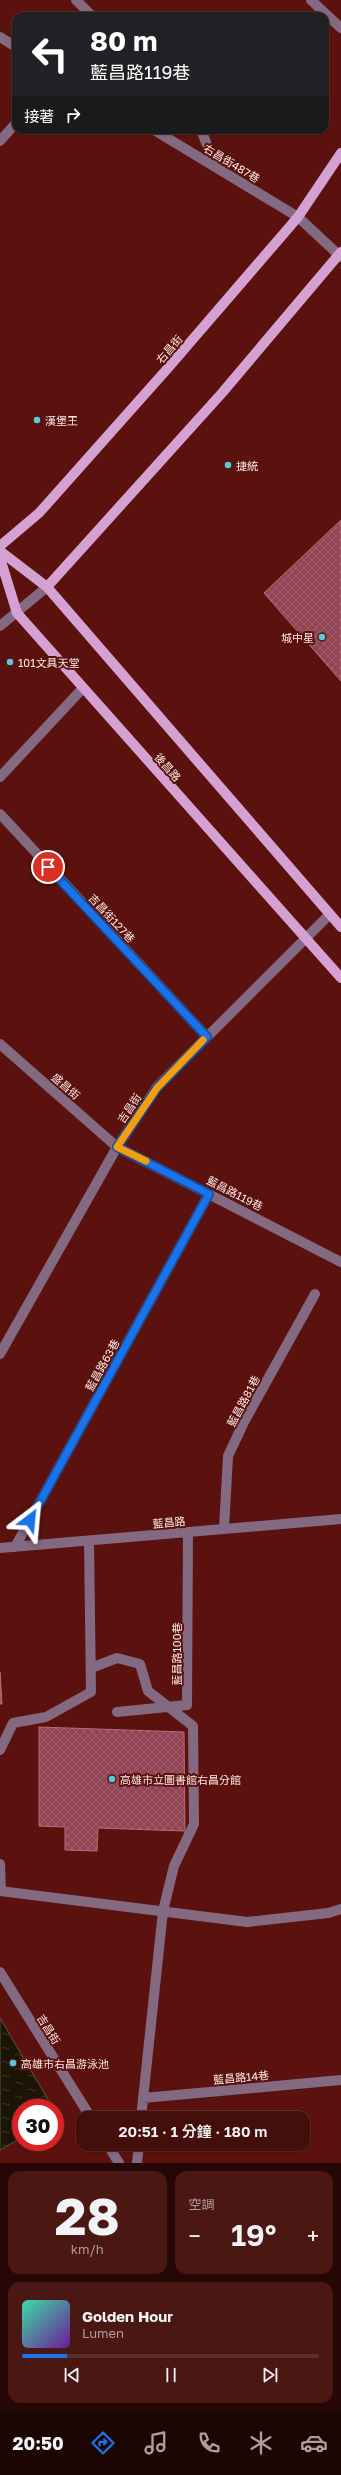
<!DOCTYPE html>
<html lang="zh-TW">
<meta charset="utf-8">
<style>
body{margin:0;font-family:"Golos Text","Noto Sans TC",sans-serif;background:#4b1713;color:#f1f3f6;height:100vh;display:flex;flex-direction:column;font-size:15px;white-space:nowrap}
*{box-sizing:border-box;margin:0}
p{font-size:13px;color:#af9c9c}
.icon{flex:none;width:22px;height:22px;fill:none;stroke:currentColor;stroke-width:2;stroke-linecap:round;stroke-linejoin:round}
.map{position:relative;height:2163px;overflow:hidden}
.panel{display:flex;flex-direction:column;gap:8px;padding:8px;background:#250806;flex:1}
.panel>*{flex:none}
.guide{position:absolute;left:12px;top:12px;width:317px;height:122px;border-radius:12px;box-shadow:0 1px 3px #0004,0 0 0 1px #5c2e2b;background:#202124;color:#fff;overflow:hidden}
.speed{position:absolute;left:12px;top:2099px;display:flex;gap:8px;font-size:20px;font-weight:700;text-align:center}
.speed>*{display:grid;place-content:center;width:52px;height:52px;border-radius:50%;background:#440e0a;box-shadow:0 1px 3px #0004,0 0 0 1px #5c2e2b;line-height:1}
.speed .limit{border:6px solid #d22;background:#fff;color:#111}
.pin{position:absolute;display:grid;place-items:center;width:34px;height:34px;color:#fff;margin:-17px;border:2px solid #fff;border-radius:50%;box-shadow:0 1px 4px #0007}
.me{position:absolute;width:44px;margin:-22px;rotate:29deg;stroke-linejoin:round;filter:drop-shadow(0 0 3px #0008)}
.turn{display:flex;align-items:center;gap:14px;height:84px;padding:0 12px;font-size:18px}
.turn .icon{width:52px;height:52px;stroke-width:2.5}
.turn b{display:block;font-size:28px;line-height:34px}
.then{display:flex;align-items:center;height:38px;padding:0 12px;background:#0003;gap:8px;font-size:15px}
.big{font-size:30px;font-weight:600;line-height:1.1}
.panel .card{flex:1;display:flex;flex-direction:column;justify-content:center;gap:6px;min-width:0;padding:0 14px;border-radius:12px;background:#4b1713}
.panel .dial{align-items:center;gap:0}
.dial b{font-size:52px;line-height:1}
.song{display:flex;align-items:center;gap:12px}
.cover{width:48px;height:48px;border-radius:6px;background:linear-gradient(135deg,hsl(160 70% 55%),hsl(280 70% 35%))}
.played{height:4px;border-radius:2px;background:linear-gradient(90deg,#1a73e8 15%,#5c2e2b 15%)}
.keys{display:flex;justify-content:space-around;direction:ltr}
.heat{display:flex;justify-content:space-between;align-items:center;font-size:22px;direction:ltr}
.panel .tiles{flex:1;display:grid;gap:8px;grid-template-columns:1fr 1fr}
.card:last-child{grid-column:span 2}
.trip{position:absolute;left:76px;top:2111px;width:234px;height:40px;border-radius:12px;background:#440e0a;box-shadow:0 1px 3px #0004,0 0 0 1px #5c2e2b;font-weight:600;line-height:40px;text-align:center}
.menu{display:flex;height:64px;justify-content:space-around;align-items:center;background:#1b0604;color:#af9c9c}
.menu .icon{width:28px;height:28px}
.menu .current{color:#1a73e8}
.menu b{font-size:18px;color:#f1f3f6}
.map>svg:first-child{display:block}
.water{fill:url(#water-ripples);stroke:#5e5549}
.building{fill:url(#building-cross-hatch);stroke:#bc6b7a}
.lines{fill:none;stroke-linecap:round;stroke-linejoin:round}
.minor{stroke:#836a82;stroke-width:10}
.major{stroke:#d5a1d2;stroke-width:10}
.route-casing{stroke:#114b97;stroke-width:10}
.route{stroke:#1a73e8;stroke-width:7}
.slow{stroke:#f59e0b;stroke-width:7}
.poi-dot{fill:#53cbdc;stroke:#5b120e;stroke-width:1.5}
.labels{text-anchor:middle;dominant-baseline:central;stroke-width:4;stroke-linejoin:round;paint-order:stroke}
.street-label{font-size:11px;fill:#fce9e6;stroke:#5b120e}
.poi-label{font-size:11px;fill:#fce9e6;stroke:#5b120e;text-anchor:start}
</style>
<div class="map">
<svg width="341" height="2163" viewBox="0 0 341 2163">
<defs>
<pattern id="water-ripples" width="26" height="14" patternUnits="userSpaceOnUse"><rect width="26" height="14" fill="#1b1506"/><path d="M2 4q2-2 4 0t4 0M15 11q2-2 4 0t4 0" fill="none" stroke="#3d372a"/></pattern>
<pattern id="building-cross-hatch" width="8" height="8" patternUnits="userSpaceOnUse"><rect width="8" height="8" fill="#914454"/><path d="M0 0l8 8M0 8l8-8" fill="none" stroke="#a15f6d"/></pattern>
</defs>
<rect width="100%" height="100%" fill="#5b120e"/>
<path class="water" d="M 0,2018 L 53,2108 L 21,2108 L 21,2138 L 0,2150 Z"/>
<path class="building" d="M 341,520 L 341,681 L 264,593 Z
M 0,1672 L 2,1704 L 0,1704 Z
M 39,1727 L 184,1732 L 185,1831 L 98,1828 L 97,1851 L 65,1850 L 65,1827 L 39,1826 Z"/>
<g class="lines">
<path class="minor" d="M 76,0 L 92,16
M 311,0 L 341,28
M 0,37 L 16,47
M 154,130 L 298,217 L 341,257
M 201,130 L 216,167
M 0,141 L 16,123
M 0,626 L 47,587
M 0,777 L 83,688
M 0,814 L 207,1037
M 0,1044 L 117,1147 L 341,1262
M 0,1354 L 117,1147 L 157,1087 L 329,915
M 224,1529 L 228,1456 L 244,1422 L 315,1294
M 15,1547 L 209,1194
M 0,1548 L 341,1519
M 91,1668 L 117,1658 L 140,1664 L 148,1691 L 193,1726 L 194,1824 L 174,1866 L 163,1911 L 141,2118
M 117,1712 L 187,1705 L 188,1532
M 0,1750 L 13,1723 L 46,1717 L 91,1692 L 89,1541
M 0,1864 L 1,1891
M 0,1891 L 247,1922 L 328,1913 L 341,1909
M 0,1972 L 91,2118
M 143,2098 L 341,2080
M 107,2144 L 119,2163
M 137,2163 L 139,2144"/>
<path class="major" d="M 0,546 L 39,513 L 168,368 L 298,217 L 341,153
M 0,551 L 47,587 L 341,927
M 0,558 L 17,613 L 341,978
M 47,587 L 222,393 L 341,252"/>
</g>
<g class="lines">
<g class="route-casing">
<path id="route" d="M 30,1520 L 209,1194 L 117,1147 L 157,1088 L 207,1037 L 48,867"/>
</g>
<use href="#route" class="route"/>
<path class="slow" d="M 146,1161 L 117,1147 L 157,1088 L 203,1040"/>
</g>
<g class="poi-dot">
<circle cx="37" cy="420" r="4"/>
<circle cx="228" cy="465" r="4"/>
<circle cx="322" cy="637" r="4"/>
<circle cx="10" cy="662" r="4"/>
<circle cx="112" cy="1779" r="4"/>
<circle cx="13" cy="2063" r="4"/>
</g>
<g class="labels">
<g class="street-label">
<text transform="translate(232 163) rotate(31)">右昌街487巷</text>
<text transform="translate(169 349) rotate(-49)">右昌街</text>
<text transform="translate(168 767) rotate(49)">後昌路</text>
<text transform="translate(112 918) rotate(47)">吉昌街127巷</text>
<text transform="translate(66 1086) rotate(41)">盛昌街</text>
<text transform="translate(129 1108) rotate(-56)">吉昌街</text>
<text transform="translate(235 1193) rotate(27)">藍昌路119巷</text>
<text transform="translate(102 1365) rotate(-61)">藍昌路63巷</text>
<text transform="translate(243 1401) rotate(-62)">藍昌路81巷</text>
<text transform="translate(169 1522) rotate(-5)">藍昌路</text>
<text transform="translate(176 1654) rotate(-90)">藍昌路100巷</text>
<text transform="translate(49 2029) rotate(58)">吉昌街</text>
<text transform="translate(241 2077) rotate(-5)">藍昌路14巷</text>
</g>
<g class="poi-label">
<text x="45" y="420">漢堡王</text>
<text x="236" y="465">捷統</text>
<text x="314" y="637" text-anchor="end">城中星</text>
<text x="18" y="662">101文具天堂</text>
<text x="120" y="1779">高雄市立圖書館右昌分館</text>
<text x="21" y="2063">高雄市右昌游泳池</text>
</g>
</g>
</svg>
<div class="speed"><div class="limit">30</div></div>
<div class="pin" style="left:48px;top:867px;background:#d93025"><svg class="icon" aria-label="arrive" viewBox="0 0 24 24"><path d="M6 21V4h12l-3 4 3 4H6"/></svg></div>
<svg class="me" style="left:30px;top:1520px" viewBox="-20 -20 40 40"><path d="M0-17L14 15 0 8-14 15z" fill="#1a73e8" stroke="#fff" stroke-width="4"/></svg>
<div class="trip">20:51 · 1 分鐘 · 180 m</div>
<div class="guide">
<div class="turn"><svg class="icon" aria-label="left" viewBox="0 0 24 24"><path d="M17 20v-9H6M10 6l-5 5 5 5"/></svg><div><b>80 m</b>藍昌路119巷</div></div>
<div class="then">接著<svg class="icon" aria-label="right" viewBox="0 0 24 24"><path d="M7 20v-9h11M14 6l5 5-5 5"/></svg></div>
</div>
</div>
<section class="panel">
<div class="tiles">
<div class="card dial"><b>28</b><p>km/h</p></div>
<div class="card"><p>空調</p>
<div class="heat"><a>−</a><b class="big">19°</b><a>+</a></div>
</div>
<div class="card">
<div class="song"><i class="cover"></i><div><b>Golden Hour</b><p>Lumen</p></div></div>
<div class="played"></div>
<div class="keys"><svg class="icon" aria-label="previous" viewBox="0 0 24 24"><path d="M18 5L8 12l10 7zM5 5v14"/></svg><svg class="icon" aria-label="pause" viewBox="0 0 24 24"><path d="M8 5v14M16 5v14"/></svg><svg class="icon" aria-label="next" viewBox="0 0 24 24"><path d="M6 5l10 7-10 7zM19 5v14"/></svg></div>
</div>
</div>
</section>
<nav class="menu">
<b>20:50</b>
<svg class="icon current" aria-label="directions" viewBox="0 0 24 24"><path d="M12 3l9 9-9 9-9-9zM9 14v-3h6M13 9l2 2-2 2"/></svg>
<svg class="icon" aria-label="music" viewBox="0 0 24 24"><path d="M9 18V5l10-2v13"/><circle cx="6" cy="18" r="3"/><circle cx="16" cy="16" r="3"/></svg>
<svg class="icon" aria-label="phone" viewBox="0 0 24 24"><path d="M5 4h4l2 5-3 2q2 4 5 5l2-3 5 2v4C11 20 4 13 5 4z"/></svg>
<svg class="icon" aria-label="climate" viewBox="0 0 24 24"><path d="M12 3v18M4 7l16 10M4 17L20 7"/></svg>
<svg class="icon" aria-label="car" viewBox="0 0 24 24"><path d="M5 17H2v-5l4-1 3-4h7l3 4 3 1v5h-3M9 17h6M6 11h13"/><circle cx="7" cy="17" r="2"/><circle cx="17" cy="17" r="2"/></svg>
</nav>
